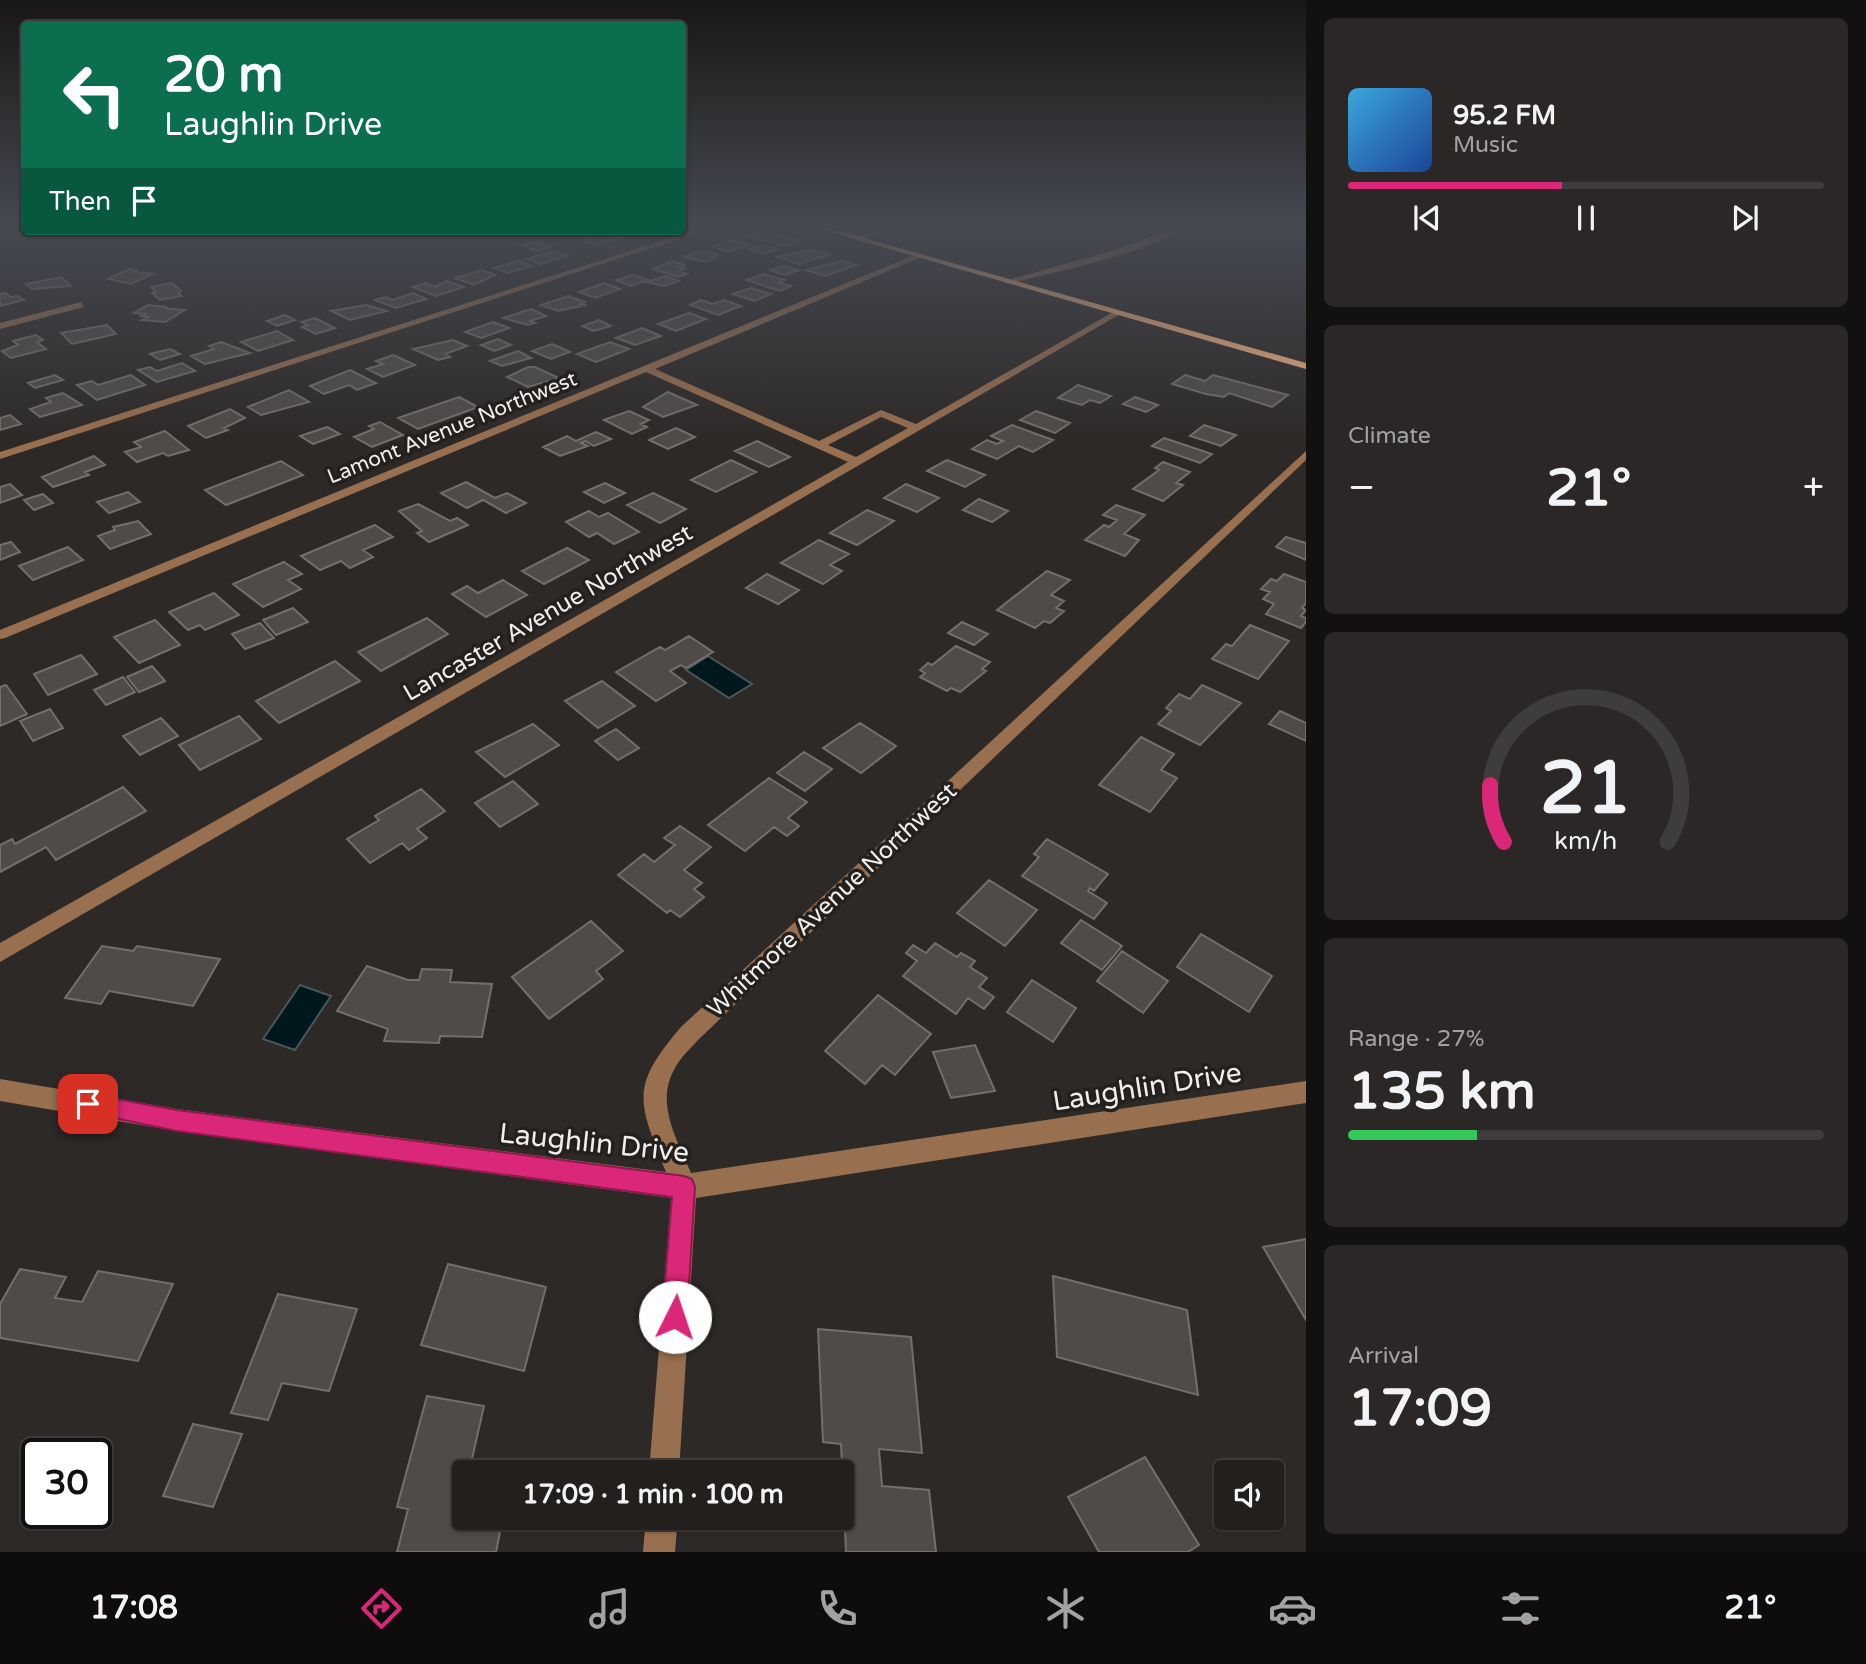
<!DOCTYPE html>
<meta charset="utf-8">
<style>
body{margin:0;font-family:"Varela Round",sans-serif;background:#2a2726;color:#f1f3f6;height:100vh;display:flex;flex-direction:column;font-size:26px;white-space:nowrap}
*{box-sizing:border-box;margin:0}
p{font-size:23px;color:#a2a2a4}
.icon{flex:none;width:38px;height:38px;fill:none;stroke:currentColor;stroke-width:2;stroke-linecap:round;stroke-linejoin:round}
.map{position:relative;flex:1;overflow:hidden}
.panel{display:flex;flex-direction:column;gap:18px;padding:18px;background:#131110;width:560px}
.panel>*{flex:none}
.hud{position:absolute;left:21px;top:21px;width:665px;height:214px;border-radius:7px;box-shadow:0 2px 5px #0004,0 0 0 2px #3f3d3b;background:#0b6e4f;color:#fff;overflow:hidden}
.buttons{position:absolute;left:1214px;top:1460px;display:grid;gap:14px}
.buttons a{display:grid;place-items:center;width:70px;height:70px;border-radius:7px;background:#221f1d;box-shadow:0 2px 5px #0004,0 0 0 2px #3f3d3b;font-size:35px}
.speed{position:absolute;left:21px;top:1438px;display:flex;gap:14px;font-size:35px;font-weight:700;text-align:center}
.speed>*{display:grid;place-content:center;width:91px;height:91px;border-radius:50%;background:#221f1d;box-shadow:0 2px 5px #0004,0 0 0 2px #3f3d3b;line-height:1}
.speed .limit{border:4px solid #111;border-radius:10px;background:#fff;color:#111}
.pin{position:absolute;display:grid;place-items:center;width:60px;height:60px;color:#fff;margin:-30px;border-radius:14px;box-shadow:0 4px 10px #0006}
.me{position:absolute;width:77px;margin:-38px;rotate:4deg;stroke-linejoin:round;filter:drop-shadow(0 0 5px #0008)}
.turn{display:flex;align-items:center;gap:24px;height:147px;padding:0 28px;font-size:32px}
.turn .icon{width:91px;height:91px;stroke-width:2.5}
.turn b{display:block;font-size:49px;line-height:60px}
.then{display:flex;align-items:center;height:66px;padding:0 28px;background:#0003;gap:14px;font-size:26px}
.big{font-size:52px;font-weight:700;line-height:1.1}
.panel .card{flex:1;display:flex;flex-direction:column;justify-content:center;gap:10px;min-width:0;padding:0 24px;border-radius:10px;background:#2a2726}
.panel .dial{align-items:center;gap:0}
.dial svg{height:182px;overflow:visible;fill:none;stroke:#3f3d3b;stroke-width:7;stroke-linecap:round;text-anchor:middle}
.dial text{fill:#f1f3f6;stroke:none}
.song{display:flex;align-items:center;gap:21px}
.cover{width:84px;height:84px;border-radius:10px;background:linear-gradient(135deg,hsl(200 70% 55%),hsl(220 70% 35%))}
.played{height:7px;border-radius:4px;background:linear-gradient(90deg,#db2777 45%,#3f3d3b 45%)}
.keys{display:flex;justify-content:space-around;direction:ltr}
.heat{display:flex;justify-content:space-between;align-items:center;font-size:38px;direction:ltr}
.charge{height:10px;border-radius:5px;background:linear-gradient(90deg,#34c759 27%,#3f3d3b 0)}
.trip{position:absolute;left:452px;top:1460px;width:402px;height:70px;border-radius:7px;background:#221f1d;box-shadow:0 2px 5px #0004,0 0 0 2px #3f3d3b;font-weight:700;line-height:70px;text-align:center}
.dock{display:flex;height:112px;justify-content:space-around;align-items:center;background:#0e0c0c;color:#a2a2a4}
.dock .icon{width:49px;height:49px}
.dock .selected{color:#db2777}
.dock b{font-size:32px;color:#f1f3f6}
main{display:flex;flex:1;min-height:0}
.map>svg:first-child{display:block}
.water{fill:#00171d;stroke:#48585b;stroke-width:2}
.building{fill:#504b48;stroke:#736f6b;stroke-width:2}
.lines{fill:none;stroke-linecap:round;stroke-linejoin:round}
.minor{fill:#986f4f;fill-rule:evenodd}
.major{fill:#fcb882;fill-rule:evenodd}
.route{fill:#db2777;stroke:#8e194d;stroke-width:2}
.labels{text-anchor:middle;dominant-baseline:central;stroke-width:7;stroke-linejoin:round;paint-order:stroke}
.far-street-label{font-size:21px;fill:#f1eeec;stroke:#24201d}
.street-label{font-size:24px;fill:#f1eeec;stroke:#24201d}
.near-street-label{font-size:28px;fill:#f1eeec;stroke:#24201d}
</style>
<main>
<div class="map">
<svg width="1306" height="1552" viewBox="0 0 1306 1552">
<rect width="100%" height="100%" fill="#2d2927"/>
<path class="water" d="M 708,656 L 752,684 L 729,698 L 686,670 Z
M 300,985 L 331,996 L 295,1050 L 263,1039 Z"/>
<path class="building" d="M 599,231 L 610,231 L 626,236 L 597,245 L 581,240 L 598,235 L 593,233 Z
M 761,231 L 799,241 L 785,246 L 747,236 Z
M 732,240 L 749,245 L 729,252 L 712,247 Z
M 539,241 L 553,246 L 536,251 L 522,245 Z
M 762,245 L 777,249 L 764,254 L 749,249 Z
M 704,250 L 718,255 L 707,262 L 684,257 Z
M 810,250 L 831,254 L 799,264 L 777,257 Z
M 553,251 L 568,256 L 541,264 L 527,259 Z
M 518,261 L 532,266 L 508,273 L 494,268 Z
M 673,261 L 685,265 L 679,267 L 685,269 L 679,271 L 687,274 L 677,277 L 653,269 Z
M 842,261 L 856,265 L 825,276 L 806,270 Z
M 784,266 L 799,270 L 784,275 L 770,270 Z
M 129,269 L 138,270 L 133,272 L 153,274 L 131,284 L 108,279 Z
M 482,270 L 495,275 L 474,285 L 455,278 Z
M 763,274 L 785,280 L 779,283 L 791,286 L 780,291 L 746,280 Z
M 633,275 L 648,280 L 630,286 L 616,280 Z
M 665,276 L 679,281 L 664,286 L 647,282 Z
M 61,277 L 71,286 L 32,289 L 26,284 Z
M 446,281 L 464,287 L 436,296 L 412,287 L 426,283 L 435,287 Z
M 172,283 L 181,291 L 178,293 L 182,296 L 160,300 L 152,293 L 156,292 L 151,287 Z
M 604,283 L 620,289 L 595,298 L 579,292 Z
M 751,288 L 771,294 L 754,301 L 733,294 Z
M 5,293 L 11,297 L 17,296 L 24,300 L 0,306 L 0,294 Z
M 413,293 L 426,299 L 396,308 L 375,300 L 385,297 L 392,300 Z
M 568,296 L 585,302 L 580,304 L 586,305 L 558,311 L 541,305 Z
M 701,300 L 712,304 L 724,300 L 741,306 L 718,315 L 690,305 Z
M 148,305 L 167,307 L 164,308 L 185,310 L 165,322 L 142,320 L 148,317 L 141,316 L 145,314 L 134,313 Z
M 366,305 L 387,311 L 350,320 L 331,311 Z
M 531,309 L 546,316 L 530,321 L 535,323 L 528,325 L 503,318 Z
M 689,313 L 706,319 L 676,331 L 658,324 Z
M 285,315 L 295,320 L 277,326 L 267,321 Z
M 315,318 L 335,328 L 316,334 L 302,327 L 308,325 L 301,322 Z
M 599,320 L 611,326 L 594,331 L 582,326 Z
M 493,322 L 509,328 L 481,338 L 465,332 Z
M 107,325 L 116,334 L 72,344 L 61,333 Z
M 642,328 L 661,336 L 635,345 L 616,338 Z
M 277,331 L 293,340 L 258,351 L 241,342 Z
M 36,335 L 43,340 L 37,342 L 46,349 L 11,358 L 2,351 L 18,345 L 13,341 Z
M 498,339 L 511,345 L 494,351 L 481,345 Z
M 453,340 L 467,346 L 445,354 L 450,357 L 438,360 L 413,349 Z
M 221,342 L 250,353 L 205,364 L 191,356 L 214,349 L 209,346 Z
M 610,342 L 629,349 L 596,362 L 577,354 Z
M 552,344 L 570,352 L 551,359 L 532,351 Z
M 170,349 L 180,354 L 160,360 L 150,354 Z
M 518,351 L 531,358 L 502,366 L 490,361 Z
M 393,355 L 415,365 L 383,377 L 367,369 L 383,364 L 376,361 Z
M 182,363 L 195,371 L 157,382 L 138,370 L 150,367 L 157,371 Z
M 528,367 L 535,367 L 559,378 L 528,387 L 507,377 Z
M 350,370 L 376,383 L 357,390 L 349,385 L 324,394 L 310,386 Z
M 55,375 L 63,380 L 35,388 L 28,383 Z
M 131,375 L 145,385 L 97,400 L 77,385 L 92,381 L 98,385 Z
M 1185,375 L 1205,381 L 1213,375 L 1288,395 L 1272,407 L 1229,393 L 1224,397 L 1206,394 L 1172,384 Z
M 1078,385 L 1111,396 L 1100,403 L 1090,400 L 1082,405 L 1058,398 Z
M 289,390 L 309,402 L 261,415 L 248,407 Z
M 668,392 L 697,405 L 663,417 L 643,407 Z
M 63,393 L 82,405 L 40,417 L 30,409 L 51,402 L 46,398 Z
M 459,397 L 478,407 L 418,429 L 398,418 Z
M 1135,397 L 1158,405 L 1146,412 L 1123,404 Z
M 230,409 L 245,418 L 224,428 L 228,430 L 206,438 L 188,426 Z
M 629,411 L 649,420 L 641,424 L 647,427 L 632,434 L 604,420 Z
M 1036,411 L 1070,423 L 1055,433 L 1020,420 Z
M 10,415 L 21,424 L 0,430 L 0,418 Z
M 380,422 L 403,435 L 372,447 L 354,437 L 374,429 L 369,426 Z
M 1012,425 L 1053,440 L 1033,452 L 1019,446 L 997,459 L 972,449 L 987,440 L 997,444 L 1003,441 L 991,436 Z
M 1204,425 L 1236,435 L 1221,446 L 1190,436 Z
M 327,427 L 340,434 L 313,444 L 300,436 Z
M 676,428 L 695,437 L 668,449 L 649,440 Z
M 165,431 L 189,450 L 168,456 L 163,453 L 137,462 L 125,452 L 141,447 L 134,442 Z
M 596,432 L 611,439 L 594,446 L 585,441 L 581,443 L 588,446 L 560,456 L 543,447 L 567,436 L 576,441 Z
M 1164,438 L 1212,454 L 1200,463 L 1152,446 Z
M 757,441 L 790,457 L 769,467 L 735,451 Z
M 94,456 L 105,465 L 85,472 L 89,475 L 53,487 L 42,477 Z
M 731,460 L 756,472 L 716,492 L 691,480 Z
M 947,460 L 985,475 L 965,487 L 927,471 Z
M 281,461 L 303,475 L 226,505 L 205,490 Z
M 1163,462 L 1190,472 L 1176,483 L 1183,485 L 1163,501 L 1133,489 L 1159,470 L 1155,468 Z
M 466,482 L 495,498 L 507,493 L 526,503 L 506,513 L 483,500 L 467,508 L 441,493 Z
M 605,483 L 625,493 L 604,503 L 584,492 Z
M 10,484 L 22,495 L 0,503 L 0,487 Z
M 906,484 L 939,498 L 917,512 L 884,498 Z
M 128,492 L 140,502 L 109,513 L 97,502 Z
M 653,493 L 686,509 L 660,523 L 627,505 Z
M 43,494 L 53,503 L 34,510 L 24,500 Z
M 979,499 L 1008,511 L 992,522 L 963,510 Z
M 418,504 L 450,521 L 457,518 L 468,525 L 429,542 L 417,533 L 422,531 L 399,511 Z
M 1116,505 L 1145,515 L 1124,534 L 1139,540 L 1125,556 L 1085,540 L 1104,525 L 1109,527 L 1117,520 L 1103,515 Z
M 867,510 L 894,521 L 857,545 L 830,533 Z
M 589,511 L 599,517 L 608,513 L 639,532 L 614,544 L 597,533 L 589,537 L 566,522 Z
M 138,521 L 151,534 L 110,549 L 98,536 L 115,530 L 113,527 Z
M 375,525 L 393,537 L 363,550 L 373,557 L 350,568 L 341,561 L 320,570 L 301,556 Z
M 1286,537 L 1306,543 L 1306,560 L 1276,547 Z
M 819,540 L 849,554 L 830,565 L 842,571 L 823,584 L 781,563 Z
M 11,542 L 20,552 L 0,560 L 0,545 Z
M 68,547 L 83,560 L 33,580 L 19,566 Z
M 567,548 L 589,560 L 544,584 L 522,571 Z
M 284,562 L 302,574 L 288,580 L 301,589 L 263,607 L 233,584 Z
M 1047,571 L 1070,580 L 1051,595 L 1064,601 L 1056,608 L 1064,611 L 1050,623 L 1044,621 L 1035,628 L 997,610 Z
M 767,574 L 799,590 L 778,604 L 746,588 Z
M 1284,574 L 1306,582 L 1306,603 L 1302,608 L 1306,610 L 1301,616 L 1306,618 L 1306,622 L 1301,628 L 1266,614 L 1274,604 L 1263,599 L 1270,592 L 1261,589 L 1271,579 L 1277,581 Z
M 503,580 L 527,595 L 486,617 L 452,594 L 467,586 L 478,593 Z
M 214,593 L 239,615 L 205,630 L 200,625 L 188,630 L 169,612 Z
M 293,608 L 308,622 L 276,635 L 263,620 Z
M 427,618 L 448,634 L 381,671 L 358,652 Z
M 155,620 L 180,645 L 139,663 L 114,637 Z
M 962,622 L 988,634 L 974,645 L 948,633 Z
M 260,623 L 274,638 L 245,649 L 232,634 Z
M 1250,625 L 1289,641 L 1258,679 L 1212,659 L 1226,644 L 1232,646 Z
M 689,636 L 713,652 L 686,668 L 681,665 L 670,671 L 686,683 L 656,701 L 616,672 L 660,647 L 665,650 Z
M 956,646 L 990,662 L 982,669 L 986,671 L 960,692 L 951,688 L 947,691 L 920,677 L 925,673 L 920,670 L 928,663 L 932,665 Z
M 81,655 L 97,674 L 48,695 L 34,674 Z
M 335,661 L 360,681 L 279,723 L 256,701 Z
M 152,666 L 165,681 L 139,692 L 127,677 Z
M 123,677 L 135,692 L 106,705 L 94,690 Z
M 602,681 L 635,706 L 598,728 L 565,701 Z
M 6,685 L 27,714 L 0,726 L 0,687 Z
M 1202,685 L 1241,703 L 1200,745 L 1158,724 L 1171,711 L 1166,708 L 1179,694 L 1190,699 Z
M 50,709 L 63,728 L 33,741 L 20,721 Z
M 1280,711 L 1306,723 L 1306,741 L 1269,724 Z
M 239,716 L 261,739 L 200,770 L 179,745 Z
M 161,718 L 178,736 L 140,755 L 123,736 Z
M 860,723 L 896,746 L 861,773 L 823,748 Z
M 533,724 L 559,745 L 505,777 L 476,752 Z
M 616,729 L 639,748 L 618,760 L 595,741 Z
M 1141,737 L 1174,754 L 1161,770 L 1177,778 L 1150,812 L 1099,785 Z
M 804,752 L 832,769 L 805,791 L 777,773 Z
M 769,778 L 807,802 L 788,818 L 799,826 L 787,836 L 774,827 L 745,851 L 708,825 Z
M 513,781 L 538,804 L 500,827 L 475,803 Z
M 123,787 L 146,811 L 56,860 L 46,847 L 0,872 L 0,845 L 12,839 L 15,844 Z
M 421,789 L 445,811 L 417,829 L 427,838 L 409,850 L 402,843 L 370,863 L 347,839 L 379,820 L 375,816 Z
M 680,826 L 711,847 L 684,870 L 702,883 L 694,889 L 704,897 L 680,917 L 670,910 L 667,913 L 618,875 L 644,854 L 654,862 L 675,845 L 664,838 Z
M 1047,839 L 1108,874 L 1094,891 L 1090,888 L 1088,891 L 1107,903 L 1094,919 L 1022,876 L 1039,857 L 1034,854 Z
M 989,880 L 1037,910 L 1005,946 L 957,913 Z
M 1081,920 L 1122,946 L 1102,970 L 1061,943 Z
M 591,921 L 623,951 L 596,971 L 603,979 L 549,1019 L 512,977 Z
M 1201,934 L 1272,976 L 1249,1012 L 1177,967 Z
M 935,943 L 957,957 L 961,953 L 975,961 L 970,967 L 987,978 L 979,987 L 994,997 L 984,1009 L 968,998 L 956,1014 L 903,976 L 917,961 L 906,953 L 913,945 L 926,953 Z
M 102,946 L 133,951 L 137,946 L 220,959 L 193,1006 L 109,991 L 101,1004 L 65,998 Z
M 1122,951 L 1168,981 L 1143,1013 L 1097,981 Z
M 367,966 L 408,980 L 419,980 L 422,969 L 452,970 L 450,982 L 492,984 L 482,1037 L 440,1036 L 439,1043 L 384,1041 L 388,1029 L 337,1011 Z
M 1032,980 L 1076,1008 L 1053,1042 L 1007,1012 Z
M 878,995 L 931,1034 L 895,1075 L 882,1065 L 865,1084 L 825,1051 Z
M 975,1045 L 995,1091 L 951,1098 L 933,1052 Z
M 1306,1239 L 1306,1320 L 1263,1247 Z
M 448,1264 L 546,1287 L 524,1371 L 421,1345 Z
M 20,1269 L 66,1277 L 55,1298 L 82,1302 L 98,1271 L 173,1284 L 138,1361 L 0,1338 L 0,1304 Z
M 1053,1276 L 1187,1310 L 1198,1395 L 1057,1357 Z
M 278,1294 L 357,1309 L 329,1391 L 282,1383 L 268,1420 L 231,1413 Z
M 818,1329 L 911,1337 L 922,1453 L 879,1449 L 882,1486 L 929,1490 L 936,1552 L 846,1552 L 841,1444 L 823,1442 Z
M 427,1396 L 484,1406 L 469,1472 L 464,1472 L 461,1507 L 464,1507 L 464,1517 L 503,1517 L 496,1552 L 397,1552 L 408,1509 L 397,1507 Z
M 193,1424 L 242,1434 L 213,1507 L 163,1496 Z
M 1145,1457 L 1199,1545 L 1188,1552 L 1099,1552 L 1068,1497 Z"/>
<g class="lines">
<path class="minor" d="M 711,225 L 723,225 L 0,459 L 0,452 Z
M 891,225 L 902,225 L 861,241 L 854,239 Z
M 1181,225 L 1191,225 C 1149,253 1058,271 1008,284 L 1004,281 L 1118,249 Z
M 917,254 L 924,256 L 655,369 L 819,441 L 881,410 L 916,424 L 1115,311 L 1122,313 L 0,962 L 0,943 L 848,462 L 646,372 L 5,638 L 0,639 L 0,630 ZM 881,417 L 908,428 L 856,457 L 828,445 Z
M 81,302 L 84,307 L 0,329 L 0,323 Z
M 1306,451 L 1306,460 L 698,1040 C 690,1049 679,1059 674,1070 C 655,1104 678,1141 691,1173 L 1306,1081 L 1306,1103 L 696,1198 L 679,1472 L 649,1472 L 671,1198 L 177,1131 L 0,1101 L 0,1079 L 177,1109 L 666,1172 C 638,1101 629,1087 682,1026 Z
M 646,1517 L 678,1517 L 675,1552 L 643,1552 Z"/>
<path class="major" d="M 806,225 L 818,225 L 1306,363 L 1306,369 Z"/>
</g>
<linearGradient id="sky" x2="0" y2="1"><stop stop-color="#191715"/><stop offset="0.51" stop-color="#464952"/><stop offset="1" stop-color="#464952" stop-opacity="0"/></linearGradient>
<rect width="1306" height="442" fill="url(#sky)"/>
<path class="route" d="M 88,1094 L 177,1110 L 684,1176 L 692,1179 L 695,1187 L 687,1317 L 684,1325 L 675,1329 L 666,1325 L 662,1317 L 672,1197 L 177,1131 L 80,1111 L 77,1104 L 80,1097 Z"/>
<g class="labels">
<g class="far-street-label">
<text transform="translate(452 428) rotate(-22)">Lamont Avenue Northwest</text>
</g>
<g class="street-label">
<text transform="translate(548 613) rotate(-30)">Lancaster Avenue Northwest</text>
<text transform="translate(832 900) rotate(-43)">Whitmore Avenue Northwest</text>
</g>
<g class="near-street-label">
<text transform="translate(1147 1087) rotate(-9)">Laughlin Drive</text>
<text transform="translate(594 1143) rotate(6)">Laughlin Drive</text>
</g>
</g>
</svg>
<div class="buttons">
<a><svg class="icon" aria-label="sound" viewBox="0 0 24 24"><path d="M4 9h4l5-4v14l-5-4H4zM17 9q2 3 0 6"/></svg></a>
</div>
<div class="speed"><div class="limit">30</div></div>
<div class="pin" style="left:88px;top:1104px;background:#d93025"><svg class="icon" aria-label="arrive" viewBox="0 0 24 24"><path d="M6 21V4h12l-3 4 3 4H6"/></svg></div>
<svg class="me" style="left:675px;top:1317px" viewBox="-20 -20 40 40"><circle r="19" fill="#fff"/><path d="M0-13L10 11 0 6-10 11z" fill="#db2777"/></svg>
<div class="trip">17:09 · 1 min · 100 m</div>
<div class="hud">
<div class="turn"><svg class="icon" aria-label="left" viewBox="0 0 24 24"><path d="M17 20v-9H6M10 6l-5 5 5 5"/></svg><div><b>20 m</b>Laughlin Drive</div></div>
<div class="then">Then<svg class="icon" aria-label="arrive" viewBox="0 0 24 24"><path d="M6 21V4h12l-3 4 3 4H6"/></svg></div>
</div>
</div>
<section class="panel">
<div class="card">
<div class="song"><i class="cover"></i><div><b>95.2 FM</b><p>Music</p></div></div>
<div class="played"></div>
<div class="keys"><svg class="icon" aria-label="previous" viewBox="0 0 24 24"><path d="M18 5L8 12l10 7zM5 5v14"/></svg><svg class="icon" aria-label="pause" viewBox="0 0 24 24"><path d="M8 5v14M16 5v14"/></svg><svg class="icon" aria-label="next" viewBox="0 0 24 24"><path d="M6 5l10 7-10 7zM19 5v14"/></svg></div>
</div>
<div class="card"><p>Climate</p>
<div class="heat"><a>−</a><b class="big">21°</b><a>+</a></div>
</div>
<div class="card dial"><svg viewBox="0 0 100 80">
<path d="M14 69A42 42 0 1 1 86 69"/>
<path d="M14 69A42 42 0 0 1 8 44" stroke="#db2777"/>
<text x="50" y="56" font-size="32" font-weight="700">21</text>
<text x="50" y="72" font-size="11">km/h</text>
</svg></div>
<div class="card"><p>Range · 27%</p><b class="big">135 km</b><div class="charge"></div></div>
<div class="card"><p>Arrival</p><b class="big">17:09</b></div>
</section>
</main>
<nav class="dock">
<b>17:08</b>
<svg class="icon selected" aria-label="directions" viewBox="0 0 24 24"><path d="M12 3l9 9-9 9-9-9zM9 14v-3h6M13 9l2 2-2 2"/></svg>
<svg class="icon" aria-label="music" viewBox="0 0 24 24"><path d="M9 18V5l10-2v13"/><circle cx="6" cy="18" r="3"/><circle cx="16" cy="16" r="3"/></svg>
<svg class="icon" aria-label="phone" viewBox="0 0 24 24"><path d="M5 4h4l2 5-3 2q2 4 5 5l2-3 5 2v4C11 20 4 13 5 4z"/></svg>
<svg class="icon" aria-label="climate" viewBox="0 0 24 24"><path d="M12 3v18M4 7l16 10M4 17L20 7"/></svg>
<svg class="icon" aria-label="car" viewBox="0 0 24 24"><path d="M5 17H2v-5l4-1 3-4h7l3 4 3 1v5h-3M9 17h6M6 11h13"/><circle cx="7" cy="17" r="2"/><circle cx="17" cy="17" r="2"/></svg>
<svg class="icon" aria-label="filters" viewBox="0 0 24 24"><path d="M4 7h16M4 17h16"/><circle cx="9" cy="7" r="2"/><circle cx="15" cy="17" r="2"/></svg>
<b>21°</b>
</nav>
